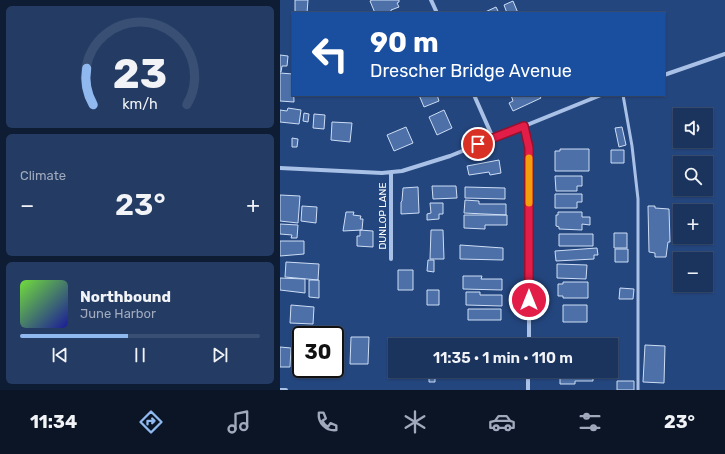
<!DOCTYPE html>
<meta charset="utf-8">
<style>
body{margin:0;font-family:Rubik,sans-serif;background:#243c64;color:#f1f3f6;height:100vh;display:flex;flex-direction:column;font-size:15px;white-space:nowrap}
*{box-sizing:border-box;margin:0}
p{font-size:13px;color:#a0aabc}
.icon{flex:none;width:22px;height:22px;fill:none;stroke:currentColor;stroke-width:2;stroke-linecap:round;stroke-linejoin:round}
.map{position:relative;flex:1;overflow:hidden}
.panel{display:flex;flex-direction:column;gap:6px;padding:6px;background:#0f1d34;width:280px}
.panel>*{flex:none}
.guide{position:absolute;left:12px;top:12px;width:373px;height:84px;border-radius:0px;box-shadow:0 1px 3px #0004,0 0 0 1px #394f73;background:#1a4fa0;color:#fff;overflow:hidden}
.buttons{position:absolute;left:393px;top:108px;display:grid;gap:8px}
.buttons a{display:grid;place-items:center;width:40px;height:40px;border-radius:0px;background:#1b345e;box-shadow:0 1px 3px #0004,0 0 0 1px #394f73;font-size:20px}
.speed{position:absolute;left:12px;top:326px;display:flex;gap:8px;font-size:20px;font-weight:700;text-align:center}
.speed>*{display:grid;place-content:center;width:52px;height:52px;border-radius:50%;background:#1b345e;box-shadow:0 1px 3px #0004,0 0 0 1px #394f73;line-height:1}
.speed .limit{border:2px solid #111;border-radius:6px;background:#fff;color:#111}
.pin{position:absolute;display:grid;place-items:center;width:34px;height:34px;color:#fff;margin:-17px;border:2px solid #fff;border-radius:50%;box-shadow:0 1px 4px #0007}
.me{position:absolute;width:44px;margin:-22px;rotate:0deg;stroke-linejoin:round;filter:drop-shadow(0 0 3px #0008)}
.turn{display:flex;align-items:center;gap:14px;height:84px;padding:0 12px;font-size:18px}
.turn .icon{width:52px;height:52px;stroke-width:2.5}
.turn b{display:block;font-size:28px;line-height:34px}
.big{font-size:30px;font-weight:600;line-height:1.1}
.panel .tile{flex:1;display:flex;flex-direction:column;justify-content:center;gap:6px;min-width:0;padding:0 14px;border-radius:6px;background:#243c64}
.panel .dial{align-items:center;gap:0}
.dial svg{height:104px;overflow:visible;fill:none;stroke:#394f73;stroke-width:7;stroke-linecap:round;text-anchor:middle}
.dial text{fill:#f1f3f6;stroke:none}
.song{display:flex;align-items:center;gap:12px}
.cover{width:48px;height:48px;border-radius:6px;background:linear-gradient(135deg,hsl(100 70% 55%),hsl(240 70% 35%))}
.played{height:4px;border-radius:2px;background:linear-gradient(90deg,#90b9f0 45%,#394f73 45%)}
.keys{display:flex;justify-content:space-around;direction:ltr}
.heat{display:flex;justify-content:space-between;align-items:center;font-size:22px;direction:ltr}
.trip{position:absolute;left:108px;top:338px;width:230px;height:40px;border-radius:0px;background:#1b345e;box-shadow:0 1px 3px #0004,0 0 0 1px #394f73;font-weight:600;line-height:40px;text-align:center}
.tab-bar{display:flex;height:64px;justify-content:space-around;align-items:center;background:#0b1526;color:#a0aabc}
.tab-bar .icon{width:28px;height:28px}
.tab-bar .on{color:#90b9f0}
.tab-bar b{font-size:18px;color:#f1f3f6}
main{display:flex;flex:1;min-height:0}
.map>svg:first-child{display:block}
.building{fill:#4c70a7;stroke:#cdddf5}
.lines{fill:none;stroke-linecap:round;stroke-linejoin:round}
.service{stroke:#a9c1e6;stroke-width:3}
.minor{stroke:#a9c1e6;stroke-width:4}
.route-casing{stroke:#92132f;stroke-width:10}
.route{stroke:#e11d48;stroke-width:7}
.slow{stroke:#f59e0b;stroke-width:7}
.labels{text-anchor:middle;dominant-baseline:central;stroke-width:4;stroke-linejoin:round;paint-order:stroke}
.street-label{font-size:10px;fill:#fff;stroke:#24467e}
</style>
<main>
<section class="panel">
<div class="tile dial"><svg viewBox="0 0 100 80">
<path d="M14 69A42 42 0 1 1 86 69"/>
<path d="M14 69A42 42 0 0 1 9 41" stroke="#90b9f0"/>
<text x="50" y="56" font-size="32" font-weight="700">23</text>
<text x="50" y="72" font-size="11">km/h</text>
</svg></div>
<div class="tile"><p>Climate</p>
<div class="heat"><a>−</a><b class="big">23°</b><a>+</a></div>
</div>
<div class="tile">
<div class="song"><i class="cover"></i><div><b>Northbound</b><p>June Harbor</p></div></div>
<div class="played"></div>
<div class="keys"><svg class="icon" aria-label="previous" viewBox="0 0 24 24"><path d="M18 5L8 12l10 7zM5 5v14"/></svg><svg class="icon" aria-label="pause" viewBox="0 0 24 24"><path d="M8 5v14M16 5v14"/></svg><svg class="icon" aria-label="next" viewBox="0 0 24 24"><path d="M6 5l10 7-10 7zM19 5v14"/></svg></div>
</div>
</section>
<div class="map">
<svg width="445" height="390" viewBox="0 0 445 390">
<rect width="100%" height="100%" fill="#24467e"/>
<path class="building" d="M 15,0 L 28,0 L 27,13 L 15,13 Z
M 92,0 L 119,0 L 119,2 L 117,3 L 119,7 L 111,10 L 111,13 L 95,13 L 90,1 Z
M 233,1 L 238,13 L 227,13 L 224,5 Z
M 216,7 L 219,13 L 203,13 Z
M 0,55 L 8,56 L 7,66 L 2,66 L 1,72 L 0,72 Z
M 0,73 L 13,74 L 14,102 L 0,101 Z
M 139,95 L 157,95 L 159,101 L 144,107 Z
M 231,95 L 259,95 L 261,98 L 233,111 L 229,103 L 233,101 Z
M 8,108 L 21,110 L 19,124 L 0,122 L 0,110 L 7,111 Z
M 164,110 L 172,128 L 157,135 L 149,117 Z
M 24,113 L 29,114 L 28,122 L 23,121 Z
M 34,114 L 45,115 L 44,129 L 33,128 Z
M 52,122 L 72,123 L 70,142 L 51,140 Z
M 126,127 L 133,143 L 114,151 L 107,135 Z
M 342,127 L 346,145 L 339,147 L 335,128 Z
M 12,138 L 18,139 L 17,147 L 12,147 Z
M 280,149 L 309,149 L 309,171 L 275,171 L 275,151 L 280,151 Z
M 331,150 L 344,150 L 344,163 L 331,163 Z
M 219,160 L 221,173 L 210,175 L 209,172 L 189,175 L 187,166 Z
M 275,176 L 302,176 L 302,186 L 297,186 L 297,191 L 276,191 Z
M 152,186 L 176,186 L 177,198 L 153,199 Z
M 138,187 L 139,213 L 121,214 L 121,202 L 122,201 L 123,188 Z
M 185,187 L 225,188 L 225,199 L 185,198 Z
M 275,194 L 302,194 L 302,202 L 297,202 L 297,208 L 275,208 Z
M 0,195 L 20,196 L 18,223 L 0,221 Z
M 185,200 L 199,201 L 199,204 L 226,204 L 226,215 L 184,213 Z
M 150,203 L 163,203 L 163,214 L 159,214 L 159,219 L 147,220 L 147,214 L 151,213 Z
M 22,206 L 37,207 L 36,223 L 21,221 Z
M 368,206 L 375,206 L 375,208 L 389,209 L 390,242 L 388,242 L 386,257 L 375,257 L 375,253 L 369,252 Z
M 66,212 L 74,212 L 73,215 L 81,216 L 80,219 L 83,219 L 82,230 L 63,231 Z
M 278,212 L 302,212 L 302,217 L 310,217 L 310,225 L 302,224 L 302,230 L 279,229 L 279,227 L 276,226 L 276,215 L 278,215 Z
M 184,215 L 227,215 L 227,225 L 205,225 L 205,229 L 184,228 Z
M 0,224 L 18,225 L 17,238 L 11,238 L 12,235 L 0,234 Z
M 80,230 L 93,231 L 93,247 L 77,246 L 77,236 L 80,236 Z
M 151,230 L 163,230 L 164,259 L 150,259 Z
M 334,233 L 347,233 L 347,248 L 334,248 Z
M 279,234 L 313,234 L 313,246 L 279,246 Z
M 0,241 L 24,241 L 24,254 L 0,256 Z
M 180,245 L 223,248 L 223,260 L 180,259 Z
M 317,248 L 318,255 L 314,255 L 314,259 L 276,261 L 275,251 Z
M 335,249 L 348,249 L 348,262 L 335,262 Z
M 148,260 L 154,260 L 154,272 L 147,271 Z
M 6,262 L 39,264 L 38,280 L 5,277 Z
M 277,264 L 307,265 L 306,279 L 277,278 Z
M 118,270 L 133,270 L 133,290 L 118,290 Z
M 183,276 L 202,276 L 201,279 L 222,279 L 222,290 L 183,289 Z
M 0,278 L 25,279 L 25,293 L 0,290 Z
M 29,280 L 39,280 L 39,298 L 29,297 Z
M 283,282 L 308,282 L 308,298 L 283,298 L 283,296 L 278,296 L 278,284 L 283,284 Z
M 340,288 L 354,289 L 353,299 L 339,299 Z
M 147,290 L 159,290 L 159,305 L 147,305 Z
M 186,292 L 200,292 L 200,295 L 222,295 L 222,306 L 186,305 Z
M 11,305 L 34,307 L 33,324 L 10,323 Z
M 283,305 L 307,305 L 307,322 L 283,322 Z
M 188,309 L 221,309 L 221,320 L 188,320 Z
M 71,337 L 89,337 L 88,364 L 70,364 Z
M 147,339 L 165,339 L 165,345 L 147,345 Z
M 186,339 L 220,339 L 220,345 L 223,345 L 186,345 Z
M 296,339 L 315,339 L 315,345 L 273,345 L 273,342 L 296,342 Z
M 365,345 L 385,346 L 384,383 L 363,382 Z
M 0,347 L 11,348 L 10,367 L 0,367 Z
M 196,371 L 223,371 L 223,373 L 221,377 L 196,376 Z
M 280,371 L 313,371 L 313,381 L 295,381 L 295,384 L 280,384 Z
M 155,372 L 155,382 L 149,382 L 149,373 Z
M 337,381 L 354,381 L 354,390 L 337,390 Z"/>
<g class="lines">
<path class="service" d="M 343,95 L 352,146 L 358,199 L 358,390"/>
<path class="minor" d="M 151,0 L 157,13
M 384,75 L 445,54
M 194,95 L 213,138
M 244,125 L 249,148 L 249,345
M 0,168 L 102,173 L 122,171 L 170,156 L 321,95
M 111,173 L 111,259
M 0,390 L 6,390
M 248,390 L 248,371"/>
</g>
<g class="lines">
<g class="route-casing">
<path id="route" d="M 198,144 L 244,126 L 249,148 L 249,300"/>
</g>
<use href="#route" class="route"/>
<path class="slow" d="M 249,203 L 249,158"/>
</g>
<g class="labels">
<g class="street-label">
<text transform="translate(103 216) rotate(-90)">DUNLOP LANE</text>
</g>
</g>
</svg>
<div class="buttons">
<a><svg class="icon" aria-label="sound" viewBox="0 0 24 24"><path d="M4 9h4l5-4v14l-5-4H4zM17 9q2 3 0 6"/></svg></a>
<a><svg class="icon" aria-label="search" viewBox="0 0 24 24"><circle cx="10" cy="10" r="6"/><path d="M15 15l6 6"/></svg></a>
<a>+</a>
<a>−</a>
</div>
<div class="speed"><div class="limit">30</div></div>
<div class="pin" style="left:198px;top:144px;background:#d93025"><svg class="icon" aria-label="arrive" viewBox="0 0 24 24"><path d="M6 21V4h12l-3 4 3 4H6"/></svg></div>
<svg class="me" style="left:249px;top:300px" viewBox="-20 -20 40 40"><circle r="17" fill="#e11d48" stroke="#fff" stroke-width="3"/><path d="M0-11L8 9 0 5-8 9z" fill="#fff"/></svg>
<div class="trip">11:35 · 1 min · 110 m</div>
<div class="guide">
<div class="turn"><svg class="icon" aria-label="left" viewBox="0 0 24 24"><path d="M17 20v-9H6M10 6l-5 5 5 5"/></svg><div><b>90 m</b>Drescher Bridge Avenue</div></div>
</div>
</div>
</main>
<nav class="tab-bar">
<b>11:34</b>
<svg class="icon on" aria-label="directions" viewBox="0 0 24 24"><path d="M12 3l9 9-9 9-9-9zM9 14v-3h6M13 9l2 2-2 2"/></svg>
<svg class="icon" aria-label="music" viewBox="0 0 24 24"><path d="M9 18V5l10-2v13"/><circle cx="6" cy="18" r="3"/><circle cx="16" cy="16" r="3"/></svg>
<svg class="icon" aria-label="phone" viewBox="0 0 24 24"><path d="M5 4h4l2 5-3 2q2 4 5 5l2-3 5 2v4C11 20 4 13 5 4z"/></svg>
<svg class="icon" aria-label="climate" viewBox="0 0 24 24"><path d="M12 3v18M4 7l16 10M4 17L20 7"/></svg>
<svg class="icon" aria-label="car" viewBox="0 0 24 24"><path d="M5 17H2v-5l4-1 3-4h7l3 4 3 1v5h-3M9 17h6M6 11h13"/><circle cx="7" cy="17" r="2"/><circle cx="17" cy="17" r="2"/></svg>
<svg class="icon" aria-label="filters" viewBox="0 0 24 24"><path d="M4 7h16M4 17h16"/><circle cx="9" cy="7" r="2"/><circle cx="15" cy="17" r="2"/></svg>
<b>23°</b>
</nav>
